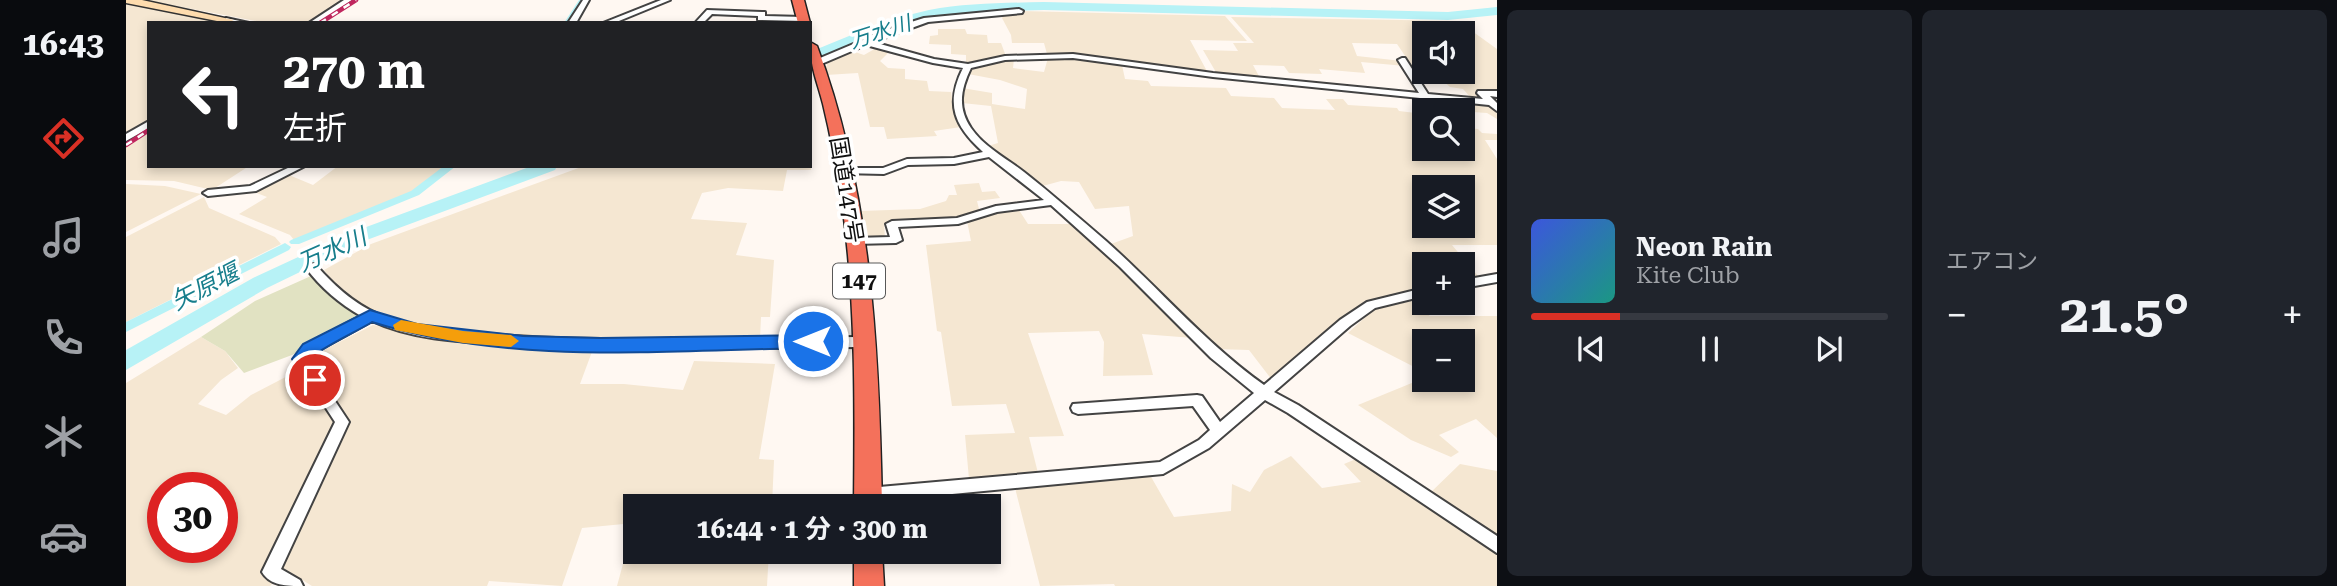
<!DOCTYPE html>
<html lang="ja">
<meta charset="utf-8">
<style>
body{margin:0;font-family:"Roboto Serif","Noto Sans JP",serif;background:#20242c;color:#f1f3f6;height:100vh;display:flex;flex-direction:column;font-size:26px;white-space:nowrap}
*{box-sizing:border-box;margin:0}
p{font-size:23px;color:#9ea1a6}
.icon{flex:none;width:38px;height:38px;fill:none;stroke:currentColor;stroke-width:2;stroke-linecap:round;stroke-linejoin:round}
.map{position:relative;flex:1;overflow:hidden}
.sheet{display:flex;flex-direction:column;gap:10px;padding:10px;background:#0d0f14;width:840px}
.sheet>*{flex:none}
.guide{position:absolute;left:21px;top:21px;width:665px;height:147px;border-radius:0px;box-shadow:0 4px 10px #0003;background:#202124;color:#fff;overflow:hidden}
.controls{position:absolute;left:1286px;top:21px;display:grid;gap:14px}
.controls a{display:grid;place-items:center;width:63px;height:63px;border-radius:0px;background:#171b24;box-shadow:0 4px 10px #0003;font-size:35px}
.speed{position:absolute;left:21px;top:472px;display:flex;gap:14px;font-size:35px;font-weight:700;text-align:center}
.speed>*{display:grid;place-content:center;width:91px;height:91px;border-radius:50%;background:#171b24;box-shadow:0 4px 10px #0003;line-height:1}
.speed .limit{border:10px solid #d22;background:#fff;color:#111}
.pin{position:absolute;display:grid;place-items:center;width:60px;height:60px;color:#fff;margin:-30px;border:4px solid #fff;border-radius:50%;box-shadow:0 2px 7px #0007}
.me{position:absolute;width:77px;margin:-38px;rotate:270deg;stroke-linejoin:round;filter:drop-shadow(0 0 5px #0008)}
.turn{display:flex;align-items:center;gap:24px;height:147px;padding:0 21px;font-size:32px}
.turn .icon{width:91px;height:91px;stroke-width:2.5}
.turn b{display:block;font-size:49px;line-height:60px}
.big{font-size:52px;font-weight:700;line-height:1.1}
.sheet .widget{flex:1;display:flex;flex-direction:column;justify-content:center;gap:10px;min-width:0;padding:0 24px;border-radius:10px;background:#20242c}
.song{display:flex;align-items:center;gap:21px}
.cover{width:84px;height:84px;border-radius:10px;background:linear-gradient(135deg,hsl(230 70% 55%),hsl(170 70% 35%))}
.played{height:7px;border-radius:4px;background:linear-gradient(90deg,#d93025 25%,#363941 25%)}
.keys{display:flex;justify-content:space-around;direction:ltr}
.heat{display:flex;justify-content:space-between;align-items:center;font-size:38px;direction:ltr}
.sheet .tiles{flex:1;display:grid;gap:10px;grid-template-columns:repeat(2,1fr)}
.trip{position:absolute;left:497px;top:494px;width:378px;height:70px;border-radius:0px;background:#171b24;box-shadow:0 4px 10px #0003;font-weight:700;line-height:70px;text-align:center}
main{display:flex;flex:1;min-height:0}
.menu{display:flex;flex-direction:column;width:126px;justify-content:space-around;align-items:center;background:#090b0e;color:#9ea1a6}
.menu .icon{width:49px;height:49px}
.menu .selected{color:#d93025}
.menu b{font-size:32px;color:#f1f3f6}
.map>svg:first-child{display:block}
.farmland{fill:#f5e7d2;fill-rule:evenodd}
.cemetery{fill:#e1e2c2}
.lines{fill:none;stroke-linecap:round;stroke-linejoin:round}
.canal{fill:#b7f2f6;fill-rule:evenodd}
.river{fill:#b7f2f6;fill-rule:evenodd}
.street-casing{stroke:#434343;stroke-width:4}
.secondary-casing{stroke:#323232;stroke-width:3}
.highway-casing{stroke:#212121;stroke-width:3}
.street{fill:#fff;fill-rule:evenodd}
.secondary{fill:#fedcae;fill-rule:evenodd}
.highway{fill:#f4715b;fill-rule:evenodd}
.rail-casing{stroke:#c0275e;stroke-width:4.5}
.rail{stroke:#fff;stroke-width:2.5;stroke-dasharray:7;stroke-linecap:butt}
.route{fill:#1a73e8;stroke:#114b97;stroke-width:2}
.slow{fill:#f59e0b}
.labels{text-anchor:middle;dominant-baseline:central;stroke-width:7;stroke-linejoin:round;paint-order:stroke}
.far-water-label{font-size:21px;font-style:italic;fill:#177e8c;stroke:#fff}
.shield{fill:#fff;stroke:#585858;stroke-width:2}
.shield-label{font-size:21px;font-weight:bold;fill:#101010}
.street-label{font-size:23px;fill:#101010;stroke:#fff}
.water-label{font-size:24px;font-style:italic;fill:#177e8c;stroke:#fff}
</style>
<main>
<nav class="menu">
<b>16:43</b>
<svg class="icon selected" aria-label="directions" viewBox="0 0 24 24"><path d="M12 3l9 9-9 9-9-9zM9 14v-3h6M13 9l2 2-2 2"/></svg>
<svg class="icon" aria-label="music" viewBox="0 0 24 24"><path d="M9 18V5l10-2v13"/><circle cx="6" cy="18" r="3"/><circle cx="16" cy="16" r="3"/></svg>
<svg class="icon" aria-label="phone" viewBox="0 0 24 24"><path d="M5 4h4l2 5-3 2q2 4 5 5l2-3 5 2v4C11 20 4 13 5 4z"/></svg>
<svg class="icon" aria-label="climate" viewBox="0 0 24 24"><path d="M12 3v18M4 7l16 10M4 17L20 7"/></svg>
<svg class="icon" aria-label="car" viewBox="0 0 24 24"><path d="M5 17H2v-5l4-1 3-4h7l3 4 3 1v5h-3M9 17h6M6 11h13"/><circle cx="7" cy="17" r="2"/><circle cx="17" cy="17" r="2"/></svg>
</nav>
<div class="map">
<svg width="1371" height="586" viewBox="0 0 1371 586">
<rect width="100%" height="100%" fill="#fff8f2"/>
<path class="farmland" d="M 18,0 L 218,0 L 182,23 L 141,23 Z
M 0,4 L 103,23 L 23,23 L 23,120 L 0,134 Z
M 895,11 L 1099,16 L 1121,41 L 1064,40 L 1082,73 L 947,54 L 921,54 L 918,43 L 886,43 L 885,35 L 876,18 L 878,13 Z
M 1105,17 L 1332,21 L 1371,49 L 1371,93 L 1350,91 L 1357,100 L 1347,100 L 1337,89 L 1324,87 L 1315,79 L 1294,78 L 1271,44 L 1226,43 L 1231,56 L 1276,61 L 1279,66 L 1235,62 L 1239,73 L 1193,69 L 1196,74 L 1163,73 L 1158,66 L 1127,65 L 1134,78 L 1091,74 L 1077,50 L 1112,51 L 1107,43 L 1128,43 ZM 1298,33 L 1337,33 L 1337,72 L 1298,72 Z
M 812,29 L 839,29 L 841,34 L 861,35 L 862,43 L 875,43 L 881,59 L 888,59 L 887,68 L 918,72 L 922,58 L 946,58 L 996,65 L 999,79 L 1022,81 L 1025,86 L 1100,88 L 1105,96 L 1148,98 L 1156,108 L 1209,110 L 1200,99 L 1217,99 L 1222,105 L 1271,108 L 1273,111 L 1298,114 L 1298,149 L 1337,149 L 1337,123 L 1341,128 L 1352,129 L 1356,133 L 1371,134 L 1371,140 L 1359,140 L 1371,159 L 1371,245 L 1326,245 L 1352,276 L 1337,279 L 1337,264 L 1298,264 L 1298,287 L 1238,302 L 1146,380 L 1123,350 L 1089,349 L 1080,339 L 1016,334 L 1027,375 L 977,376 L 978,342 L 973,331 L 902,333 L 938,436 L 903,437 L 912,473 L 843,479 L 839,435 L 889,433 L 880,404 L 826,406 L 815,332 L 811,331 L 800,245 L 845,241 L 841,221 L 758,223 L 759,238 L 735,235 L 734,211 L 794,209 L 820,201 L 823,195 L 831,195 L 828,185 L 853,183 L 856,192 L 869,191 L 874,198 L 851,201 L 854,213 L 891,207 L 902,224 L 944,224 L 974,248 L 1007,236 L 1003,206 L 969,209 L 953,182 L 935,181 L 913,187 L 862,146 L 872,143 L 865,106 L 836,103 L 836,88 L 866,93 L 866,104 L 899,109 L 901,89 L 874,80 L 842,74 L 847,67 L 840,63 L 840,55 L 825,54 L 825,45 L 803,44 L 804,36 L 812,35 ZM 1298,187 L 1337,187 L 1337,226 L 1298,226 Z
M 752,47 L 764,51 L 754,61 L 762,68 L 779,69 L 779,79 L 801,81 L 803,91 L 825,92 L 830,121 L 835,127 L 808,131 L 811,136 L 761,139 L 758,127 L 744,127 L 732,73 L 700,75 L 697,66 L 701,66 L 700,62 L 726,51 L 738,55 Z
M 1307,99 L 1363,104 L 1371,111 L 1371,119 L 1361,113 L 1316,110 Z
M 23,133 L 23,166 L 123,166 L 86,190 L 48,181 L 0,180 L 0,147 Z
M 685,156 L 685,170 L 661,170 L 657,191 L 602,188 L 576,193 L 565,219 L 621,223 L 610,255 L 648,260 L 644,317 L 635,317 L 634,338 L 425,340 L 305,329 L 245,312 L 207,284 L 198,270 L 245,244 L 458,166 L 684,166 Z
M 212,166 L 320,166 L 283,194 L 168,240 L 164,235 L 113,214 L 141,197 L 128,192 L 163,175 L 187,185 Z
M 0,184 L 39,186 L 75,194 L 0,232 Z
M 78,197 L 83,208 L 149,237 L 155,244 L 0,322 L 0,237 Z
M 1285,301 L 1304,316 L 1371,316 L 1371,438 L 1350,419 L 1313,435 L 1333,452 L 1325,457 L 1285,440 L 1232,405 L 1298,378 L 1298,380 L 1337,380 L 1337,341 L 1298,341 L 1298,372 L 1222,333 L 1247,310 Z
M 247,325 L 310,339 L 393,346 L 467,349 L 454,384 L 498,384 L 557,390 L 568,361 L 649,364 L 633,459 L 648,460 L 646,506 L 509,506 L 509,551 L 643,551 L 641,586 L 491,586 L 508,523 L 456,528 L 436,586 L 363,581 L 361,586 L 186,586 L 154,566 L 222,419 L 182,358 Z
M 75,337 L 99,351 L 112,368 L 95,380 L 72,404 L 100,415 L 125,395 L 175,369 L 210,425 L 136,574 L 147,583 L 144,586 L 0,586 L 0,383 ZM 37,488 L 96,488 L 96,548 L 37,548 Z
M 1165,456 L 1196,488 L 1235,482 L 1218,464 L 1230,459 L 1371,553 L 1371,586 L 989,586 L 988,584 L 914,586 L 889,488 L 1024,475 L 1048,517 L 1105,511 L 1106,484 L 1124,492 L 1138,470 Z
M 1334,464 L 1371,471 L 1371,536 L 1303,494 Z"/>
<path class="cemetery" d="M 185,276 L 235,319 L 166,355 L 118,373 L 99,351 L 75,337 L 129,301 Z"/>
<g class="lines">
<path class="canal" d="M 453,0 L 459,0 L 446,23 L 438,23 Z
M 318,166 L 330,166 L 293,195 L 173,244 L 165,244 L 163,242 L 165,240 L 285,191 Z
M 159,243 L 165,247 L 163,250 L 0,332 L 0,322 Z"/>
<path class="river" d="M 918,2 L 1322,12 L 1371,7 L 1371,15 L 1322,20 L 918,10 L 845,12 L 805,18 L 765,29 L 684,61 L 684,52 C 723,36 762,19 803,10 C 841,3 880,3 918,2 Z
M 406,166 L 431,166 L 429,170 L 238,241 L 141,288 L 0,370 L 0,350 L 127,278 L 224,233 Z"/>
<g class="street-casing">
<path id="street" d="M 218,0 L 226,0 L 192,23 L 183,23 Z
M 457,0 L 463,0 L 450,23 L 442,23 Z
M 535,0 L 544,0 L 488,23 L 477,23 Z
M 893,9 L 897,11 L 896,13 L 802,22 L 747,42 L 808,59 L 842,64 L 879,56 L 947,54 L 1087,73 L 1293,93 L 1272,60 L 1276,58 L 1279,58 L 1302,94 L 1357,99 L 1351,93 L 1352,91 L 1371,91 L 1371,97 L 1364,96 L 1371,103 L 1371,111 L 1363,105 L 1087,77 L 947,58 L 879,60 L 845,68 C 835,89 831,107 845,128 C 858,147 880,158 898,172 C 926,194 953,218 980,241 C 1033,288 1079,343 1138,385 L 1214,320 L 1241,302 L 1298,288 L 1298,296 L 1249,308 L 1224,326 L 1148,392 L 1172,405 L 1371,536 L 1371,553 L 1162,413 L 1139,400 L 1083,448 L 1037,474 L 742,502 L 736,500 L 734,495 L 736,490 L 742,488 L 1034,462 L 1073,440 L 1084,430 L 1067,406 L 952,414 L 947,412 L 945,408 L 947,404 L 1071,395 L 1076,396 L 1094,422 L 1128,393 L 1085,358 L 994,267 L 925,205 L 871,212 L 832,224 L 772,227 L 776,240 L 770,243 L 728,244 L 722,241 L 728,238 L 764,237 L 760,224 L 766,221 L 831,218 L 870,206 L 918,200 L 863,157 L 828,164 L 782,165 L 758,174 L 715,173 L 714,171 L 719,168 L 757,168 L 781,159 L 828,158 L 857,152 C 828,126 819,104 837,68 L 807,63 L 740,45 L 693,65 L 687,65 L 687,61 L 763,29 L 798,18 Z
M 581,10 L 636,12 L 639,12 L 639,16 L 677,17 L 681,19 L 677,21 L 635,20 L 632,20 L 632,16 L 586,14 L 577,23 L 569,23 Z
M 100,18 L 123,23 L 106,23 L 99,20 Z
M 23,121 L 23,128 L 0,141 L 0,134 Z
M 166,166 L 179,166 L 130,191 L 82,196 L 77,193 L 82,190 L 124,186 Z
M 186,264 L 190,265 C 210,288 233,308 262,318 C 302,333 347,333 388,336 C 505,343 622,337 739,337 L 744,339 L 746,342 L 744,345 L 739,347 C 622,347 504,352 387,345 C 340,342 289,341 246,321 L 195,349 L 182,360 L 223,422 L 155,569 L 174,580 L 177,586 C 161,586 144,586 136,572 L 209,422 L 168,359 L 185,342 L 235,316 C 214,304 195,288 180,268 Z
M 1371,274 L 1371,282 L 1337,288 L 1337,280 Z"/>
</g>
<g class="secondary-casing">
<path id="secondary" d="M 0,0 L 16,0 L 108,20 L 101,23 L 0,3 Z"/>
</g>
<g class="highway-casing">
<path id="highway" d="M 666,0 L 678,0 L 684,23 L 672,23 Z
M 684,42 L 691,46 C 746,193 753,350 756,506 L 728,506 C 729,405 730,303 716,203 C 711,170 705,137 697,104 C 691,81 684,66 684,42 Z
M 728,551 L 756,551 L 758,586 L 728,586 Z"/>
</g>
<use href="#street" class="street"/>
<use href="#secondary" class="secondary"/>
<use href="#highway" class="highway"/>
<g class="rail-casing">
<path id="rail" d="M 194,23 L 230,0
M 0,145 L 23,130"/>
</g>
<use href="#rail" class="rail"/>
</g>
<path class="route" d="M 244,310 L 291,324 L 397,336 L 474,338 L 687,335 L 696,341 L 687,348 C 542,350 386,366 246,322 C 232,331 192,349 184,359 L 198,380 L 195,385 L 182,385 L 166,359 L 177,344 Z"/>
<path class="slow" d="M 275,320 L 337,331 L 385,335 L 393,341 L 385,347 L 337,343 L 269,330 L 267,325 Z"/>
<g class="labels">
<g class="far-water-label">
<text transform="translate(754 32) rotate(-18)">万水川</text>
</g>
<rect class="shield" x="707" y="263.5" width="52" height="35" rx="5"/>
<g class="shield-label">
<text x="733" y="281">147</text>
</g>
<g class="street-label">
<text transform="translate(720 190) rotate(81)">国道147号</text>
</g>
<g class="water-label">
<text transform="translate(206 250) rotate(-24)">万水川</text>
<text transform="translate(79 287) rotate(-27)">矢原堰</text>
</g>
</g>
</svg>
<div class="controls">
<a><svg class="icon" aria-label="sound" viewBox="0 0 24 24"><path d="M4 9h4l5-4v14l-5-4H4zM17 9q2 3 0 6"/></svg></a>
<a><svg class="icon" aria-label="search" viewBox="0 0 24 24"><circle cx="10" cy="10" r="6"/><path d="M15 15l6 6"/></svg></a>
<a><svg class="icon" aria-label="layers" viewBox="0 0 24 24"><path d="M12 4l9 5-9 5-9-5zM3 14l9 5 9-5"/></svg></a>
<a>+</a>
<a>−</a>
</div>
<div class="speed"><div class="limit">30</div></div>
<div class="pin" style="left:189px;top:380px;background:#d93025"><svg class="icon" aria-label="arrive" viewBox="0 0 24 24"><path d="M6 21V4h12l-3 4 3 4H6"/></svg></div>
<svg class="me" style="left:687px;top:341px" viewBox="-20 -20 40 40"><circle r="17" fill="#1a73e8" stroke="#fff" stroke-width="3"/><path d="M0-11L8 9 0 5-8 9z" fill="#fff"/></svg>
<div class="trip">16:44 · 1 分 · 300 m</div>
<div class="guide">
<div class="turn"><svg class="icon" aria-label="left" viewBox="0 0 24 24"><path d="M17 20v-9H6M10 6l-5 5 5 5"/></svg><div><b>270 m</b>左折</div></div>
</div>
</div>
<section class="sheet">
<div class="tiles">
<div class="widget">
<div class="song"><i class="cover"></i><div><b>Neon Rain</b><p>Kite Club</p></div></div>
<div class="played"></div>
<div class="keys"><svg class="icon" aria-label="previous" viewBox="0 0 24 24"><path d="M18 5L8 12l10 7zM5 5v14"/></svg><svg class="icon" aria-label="pause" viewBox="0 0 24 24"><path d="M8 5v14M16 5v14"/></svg><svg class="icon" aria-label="next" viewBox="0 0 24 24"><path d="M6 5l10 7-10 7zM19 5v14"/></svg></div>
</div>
<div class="widget"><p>エアコン</p>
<div class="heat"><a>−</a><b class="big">21.5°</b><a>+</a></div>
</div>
</div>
</section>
</main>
